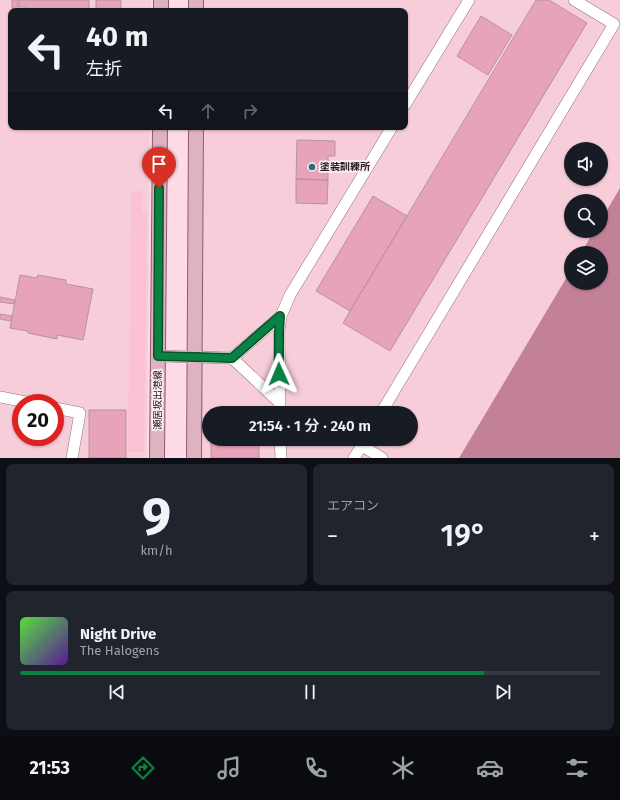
<!DOCTYPE html>
<html lang="ja">
<meta charset="utf-8">
<style>
body{margin:0;font-family:"Fira Sans","Noto Sans JP",sans-serif;background:#20242c;color:#f1f3f6;height:100vh;display:flex;flex-direction:column;font-size:15px;white-space:nowrap}
*{box-sizing:border-box;margin:0}
p{font-size:13px;color:#9ea1a6}
.icon{flex:none;width:22px;height:22px;fill:none;stroke:currentColor;stroke-width:2;stroke-linecap:round;stroke-linejoin:round}
.map{position:relative;height:458px;overflow:hidden}
.details{display:flex;flex-direction:column;gap:6px;padding:6px;background:#0d0f14;flex:1}
.details>*{flex:none}
.hud{position:absolute;left:8px;top:8px;width:400px;height:122px;border-radius:8px;box-shadow:0 1px 3px #0004;background:#171b24;color:#f1f3f6;overflow:hidden}
.controls{position:absolute;left:564px;top:142px;display:grid;gap:8px}
.controls a{display:grid;place-items:center;width:44px;height:44px;border-radius:50%;background:#171b24;box-shadow:0 1px 3px #0004;font-size:20px}
.speed{position:absolute;left:12px;top:394px;display:flex;gap:8px;font-size:20px;font-weight:700;text-align:center}
.speed>*{display:grid;place-content:center;width:52px;height:52px;border-radius:50%;background:#171b24;box-shadow:0 1px 3px #0004;line-height:1}
.speed .limit{border:6px solid #d22;background:#fff;color:#111}
.pin{position:absolute;display:grid;place-items:center;width:34px;height:34px;color:#fff;margin:-41px -17px;border-radius:50% 50% 50% 0;rotate:-45deg;box-shadow:0 0 4px #0007}
.pin .icon{rotate:45deg}
.me{position:absolute;width:44px;margin:-22px;rotate:359deg;stroke-linejoin:round;filter:drop-shadow(0 0 3px #0008)}
.turn{display:flex;align-items:center;gap:14px;height:84px;padding:0 12px;font-size:18px}
.turn .icon{width:52px;height:52px;stroke-width:2.5}
.turn b{display:block;font-size:28px;line-height:34px}
.lanes{display:flex;align-items:center;height:38px;padding:0 12px;background:#0003;justify-content:center;gap:20px;direction:ltr}
.lanes .off{opacity:.35}
.big{font-size:30px;font-weight:600;line-height:1.1}
.details .card{flex:1;display:flex;flex-direction:column;justify-content:center;gap:6px;min-width:0;padding:0 14px;border-radius:8px;background:#20242c}
.details .dial{align-items:center;gap:0}
.dial b{font-size:52px;line-height:1}
.song{display:flex;align-items:center;gap:12px}
.cover{width:48px;height:48px;border-radius:6px;background:linear-gradient(135deg,hsl(110 70% 55%),hsl(270 70% 35%))}
.played{height:4px;border-radius:2px;background:linear-gradient(90deg,#0b8043 80%,#363941 80%)}
.keys{display:flex;justify-content:space-around;direction:ltr}
.heat{display:flex;justify-content:space-between;align-items:center;font-size:22px;direction:ltr}
.details .tiles{flex:1;display:grid;gap:6px;grid-template-columns:1fr 1fr}
.card:last-child{grid-column:span 2}
.trip{position:absolute;left:202px;top:406px;width:216px;height:40px;border-radius:20px;background:#171b24;box-shadow:0 1px 3px #0004;font-weight:600;line-height:40px;text-align:center}
.dock{display:flex;height:64px;justify-content:space-around;align-items:center;background:#090b0e;color:#9ea1a6}
.dock .icon{width:28px;height:28px}
.dock .on{color:#0b8043}
.dock b{font-size:18px;color:#f1f3f6}
.map>svg:first-child{display:block}
.built{fill:#f8cdda;fill-rule:evenodd}
.green{fill:#fbc1d4}
.water{fill:#c28197}
.building{fill:#e6a3b9;stroke:#b5949e}
.lines{fill:none;stroke-linecap:round;stroke-linejoin:round}
.minor-casing{stroke:#8f707a;stroke-width:12}
.major-casing{stroke:#905a6d;stroke-width:16}
.minor{stroke:#fff;stroke-width:11}
.major{stroke:#dfb2c1;stroke-width:14}
.route-casing{stroke:#07532c;stroke-width:10}
.route{stroke:#0b8043;stroke-width:7}
.poi-dot{fill:#27707a;stroke:#fdeff3;stroke-width:1.5}
.labels{text-anchor:middle;dominant-baseline:central;stroke-width:3.5;stroke-linejoin:round;paint-order:stroke}
.poi-label{font-size:10px;font-weight:bold;fill:#24181c;stroke:#fdeff3;text-anchor:start}
.street-label{font-size:10px;fill:#24181c;stroke:#fdeff3}
</style>
<div class="map">
<svg width="620" height="458" viewBox="0 0 620 458">
<rect width="100%" height="100%" fill="#fedbe6"/>
<path class="built" d="M 0,0 L 151,0 L 151,11 L 11,11 L 11,127 L 150,127 L 147,458 L 0,458 ZM 21,403 L 55,403 L 55,437 L 21,437 Z
M 204,0 L 620,0 L 620,188 L 601,220 L 601,201 L 571,201 L 571,231 L 594,231 L 581,253 L 571,253 L 571,270 L 459,458 L 198,458 L 203,127 L 405,127 L 405,11 L 203,11 ZM 571,149 L 601,149 L 601,179 L 571,179 ZM 209,413 L 411,413 L 411,439 L 209,439 Z"/>
<path class="green" d="M 131,191 L 143,191 L 142,212 L 147,213 L 144,452 L 128,452 Z"/>
<path class="water" d="M 620,188 L 620,458 L 459,458 L 571,270 L 571,283 L 601,283 L 601,253 L 581,253 L 594,231 L 601,231 L 601,220 Z"/>
<path class="building" d="M 12,0 L 18,0 L 18,9 L 12,9 Z
M 19,0 L 89,0 L 89,10 L 25,10 L 25,7 L 19,7 Z
M 96,0 L 121,0 L 121,9 L 96,9 Z
M 536,0 L 549,0 L 587,23 L 390,351 L 343,323 Z
M 481,16 L 512,35 L 488,75 L 457,56 Z
M 297,140 L 335,141 L 335,156 L 328,156 L 328,180 L 296,179 Z
M 296,179 L 328,180 L 327,204 L 296,203 Z
M 373,196 L 407,216 L 350,311 L 316,291 Z
M 20,275 L 37,278 L 38,275 L 66,280 L 66,284 L 93,289 L 83,340 L 57,335 L 57,339 L 28,333 L 28,331 L 10,328 Z
M 0,297 L 15,300 L 14,304 L 0,302 Z
M 0,314 L 12,316 L 11,321 L 0,319 Z
M 211,409 L 259,409 L 259,413 L 211,413 Z
M 89,410 L 126,410 L 126,458 L 89,458 Z
M 211,439 L 259,439 L 259,458 L 211,458 Z"/>
<g class="lines">
<g class="minor-casing">
<path id="minor" d="M 405,105 L 469,0
M 158,356 L 232,358
M 0,397 L 31,403
M 280,403 L 232,358 L 281,316
M 55,408 L 80,413 L 72,458
M 280,413 L 279,331 L 281,316 L 290,295 L 392,127
M 381,413 L 614,24 L 574,0
M 280,439 L 281,458
M 362,446 L 382,458
M 354,458 L 366,439"/>
</g>
<g class="major-casing">
<path id="major" d="M 161,11 L 161,0
M 196,11 L 196,0
M 157,458 L 160,127
M 194,458 L 196,127"/>
</g>
<use href="#minor" class="minor"/>
<use href="#major" class="major"/>
</g>
<g class="lines">
<g class="route-casing">
<path id="route" d="M 159,188 L 158,356 L 232,358 L 280,316 L 279,331 L 279,374"/>
</g>
<use href="#route" class="route"/>
</g>
<circle class="poi-dot" cx="312" cy="167" r="4"/>
<g class="labels">
<g class="poi-label">
<text x="320" y="167">塗装訓練所</text>
</g>
<g class="street-label">
<text transform="translate(158 400) rotate(-90)">瀬居坂出港線</text>
</g>
</g>
</svg>
<div class="controls">
<a><svg class="icon" aria-label="sound" viewBox="0 0 24 24"><path d="M4 9h4l5-4v14l-5-4H4zM17 9q2 3 0 6"/></svg></a>
<a><svg class="icon" aria-label="search" viewBox="0 0 24 24"><circle cx="10" cy="10" r="6"/><path d="M15 15l6 6"/></svg></a>
<a><svg class="icon" aria-label="layers" viewBox="0 0 24 24"><path d="M12 4l9 5-9 5-9-5zM3 14l9 5 9-5"/></svg></a>
</div>
<div class="speed"><div class="limit">20</div></div>
<div class="pin" style="left:159px;top:188px;background:#d93025"><svg class="icon" aria-label="arrive" viewBox="0 0 24 24"><path d="M6 21V4h12l-3 4 3 4H6"/></svg></div>
<svg class="me" style="left:279px;top:374px" viewBox="-20 -20 40 40"><path d="M0-17L14 15 0 8-14 15z" fill="#0b8043" stroke="#fff" stroke-width="4"/></svg>
<div class="trip">21:54 · 1 分 · 240 m</div>
<div class="hud">
<div class="turn"><svg class="icon" aria-label="left" viewBox="0 0 24 24"><path d="M17 20v-9H6M10 6l-5 5 5 5"/></svg><div><b>40 m</b>左折</div></div>
<div class="lanes"><svg class="icon" aria-label="left" viewBox="0 0 24 24"><path d="M17 20v-9H6M10 6l-5 5 5 5"/></svg><svg class="icon off" aria-label="ahead" viewBox="0 0 24 24"><path d="M12 20V5M6 11l6-6 6 6"/></svg><svg class="icon off" aria-label="right" viewBox="0 0 24 24"><path d="M7 20v-9h11M14 6l5 5-5 5"/></svg></div>
</div>
</div>
<section class="details">
<div class="tiles">
<div class="card dial"><b>9</b><p>km/h</p></div>
<div class="card"><p>エアコン</p>
<div class="heat"><a>−</a><b class="big">19°</b><a>+</a></div>
</div>
<div class="card">
<div class="song"><i class="cover"></i><div><b>Night Drive</b><p>The Halogens</p></div></div>
<div class="played"></div>
<div class="keys"><svg class="icon" aria-label="previous" viewBox="0 0 24 24"><path d="M18 5L8 12l10 7zM5 5v14"/></svg><svg class="icon" aria-label="pause" viewBox="0 0 24 24"><path d="M8 5v14M16 5v14"/></svg><svg class="icon" aria-label="next" viewBox="0 0 24 24"><path d="M6 5l10 7-10 7zM19 5v14"/></svg></div>
</div>
</div>
</section>
<nav class="dock">
<b>21:53</b>
<svg class="icon on" aria-label="directions" viewBox="0 0 24 24"><path d="M12 3l9 9-9 9-9-9zM9 14v-3h6M13 9l2 2-2 2"/></svg>
<svg class="icon" aria-label="music" viewBox="0 0 24 24"><path d="M9 18V5l10-2v13"/><circle cx="6" cy="18" r="3"/><circle cx="16" cy="16" r="3"/></svg>
<svg class="icon" aria-label="phone" viewBox="0 0 24 24"><path d="M5 4h4l2 5-3 2q2 4 5 5l2-3 5 2v4C11 20 4 13 5 4z"/></svg>
<svg class="icon" aria-label="climate" viewBox="0 0 24 24"><path d="M12 3v18M4 7l16 10M4 17L20 7"/></svg>
<svg class="icon" aria-label="car" viewBox="0 0 24 24"><path d="M5 17H2v-5l4-1 3-4h7l3 4 3 1v5h-3M9 17h6M6 11h13"/><circle cx="7" cy="17" r="2"/><circle cx="17" cy="17" r="2"/></svg>
<svg class="icon" aria-label="filters" viewBox="0 0 24 24"><path d="M4 7h16M4 17h16"/><circle cx="9" cy="7" r="2"/><circle cx="15" cy="17" r="2"/></svg>
</nav>
